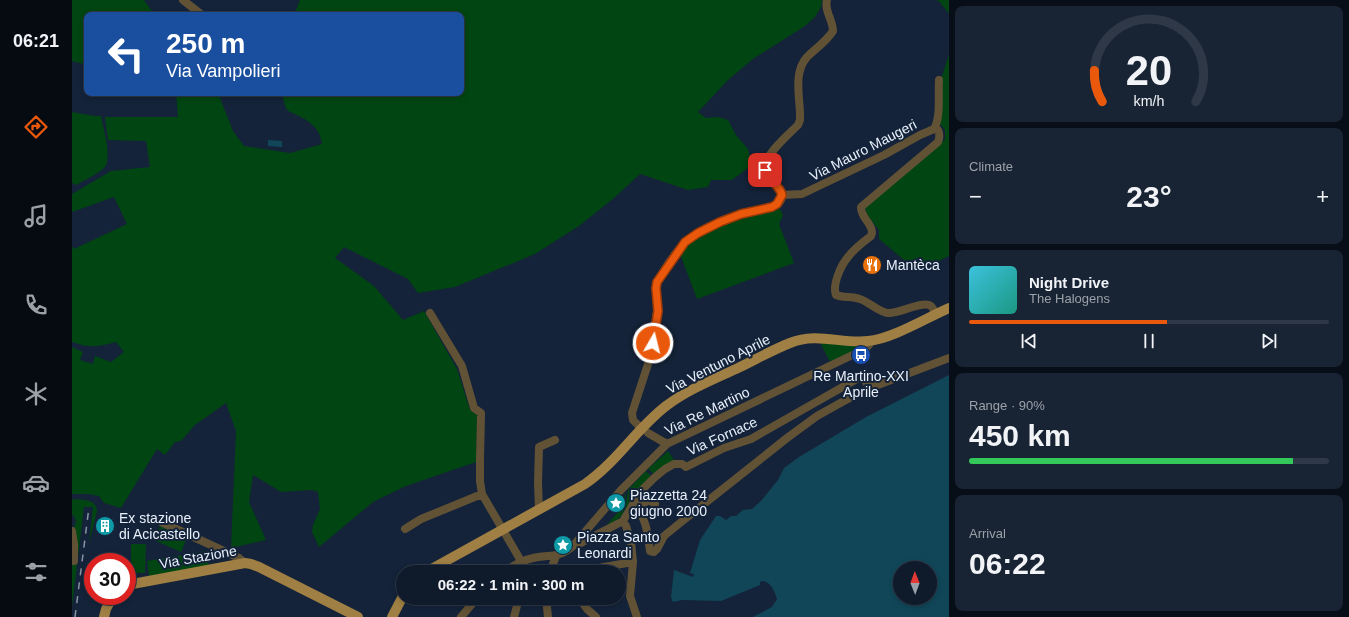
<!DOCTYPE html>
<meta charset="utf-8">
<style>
body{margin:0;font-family:Helvetica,sans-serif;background:#182333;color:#f1f3f6;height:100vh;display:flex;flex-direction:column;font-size:15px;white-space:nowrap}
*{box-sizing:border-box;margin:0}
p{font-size:13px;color:#9ba1a9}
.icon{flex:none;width:22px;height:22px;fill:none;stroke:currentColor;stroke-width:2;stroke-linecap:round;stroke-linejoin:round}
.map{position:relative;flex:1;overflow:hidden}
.side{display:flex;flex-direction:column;gap:6px;padding:6px;background:#080e18;width:400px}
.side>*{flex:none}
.top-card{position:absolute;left:12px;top:12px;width:380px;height:84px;border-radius:8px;box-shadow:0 2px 6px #0003,0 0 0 1px #2f3847;background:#1a4fa0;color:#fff;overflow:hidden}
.needle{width:26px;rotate:359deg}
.fabs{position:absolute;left:821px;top:561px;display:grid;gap:8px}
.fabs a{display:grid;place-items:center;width:44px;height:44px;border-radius:50%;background:#0f1a2b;box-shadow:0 2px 6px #0003,0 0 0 1px #2f3847;font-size:20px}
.speed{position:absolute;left:12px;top:553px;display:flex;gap:8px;font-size:20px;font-weight:700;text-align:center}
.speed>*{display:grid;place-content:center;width:52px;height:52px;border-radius:50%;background:#0f1a2b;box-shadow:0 2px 6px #0003,0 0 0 1px #2f3847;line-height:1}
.speed .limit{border:6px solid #d22;background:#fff;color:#111}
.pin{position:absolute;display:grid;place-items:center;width:34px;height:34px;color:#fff;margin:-17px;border-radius:8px;box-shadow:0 2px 6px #0006}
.me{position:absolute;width:44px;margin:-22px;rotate:8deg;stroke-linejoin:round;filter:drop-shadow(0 0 3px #0008)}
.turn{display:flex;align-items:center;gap:14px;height:84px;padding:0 16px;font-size:18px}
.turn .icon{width:52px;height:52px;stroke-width:2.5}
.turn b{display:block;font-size:28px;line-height:34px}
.big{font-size:30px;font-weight:700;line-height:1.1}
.side .tile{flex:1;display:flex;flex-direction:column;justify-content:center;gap:6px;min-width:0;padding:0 14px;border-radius:8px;background:#182333}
.side .dial{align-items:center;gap:0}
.dial svg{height:104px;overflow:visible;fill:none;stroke:#2f3847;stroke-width:7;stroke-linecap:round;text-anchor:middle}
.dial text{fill:#f1f3f6;stroke:none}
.song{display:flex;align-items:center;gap:12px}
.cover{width:48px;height:48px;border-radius:6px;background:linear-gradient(135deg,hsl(190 70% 55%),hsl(170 70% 35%))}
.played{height:4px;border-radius:2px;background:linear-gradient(90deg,#ea580c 55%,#2f3847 55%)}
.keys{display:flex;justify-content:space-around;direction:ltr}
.heat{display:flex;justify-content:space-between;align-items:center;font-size:22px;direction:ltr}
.charge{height:6px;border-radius:3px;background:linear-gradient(90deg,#34c759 90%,#2f3847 0)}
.trip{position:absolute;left:324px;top:565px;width:230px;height:40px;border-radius:20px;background:#0f1a2b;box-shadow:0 2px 6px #0003,0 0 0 1px #2f3847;font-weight:700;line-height:40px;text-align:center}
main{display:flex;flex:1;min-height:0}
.tabs{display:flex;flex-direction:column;width:72px;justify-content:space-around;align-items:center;background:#060a11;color:#9ba1a9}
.tabs .icon{width:28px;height:28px}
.tabs .on{color:#ea580c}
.tabs b{font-size:18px;color:#f1f3f6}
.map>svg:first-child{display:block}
.green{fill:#004512}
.water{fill:#104658;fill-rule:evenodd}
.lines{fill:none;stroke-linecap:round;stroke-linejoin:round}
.minor{stroke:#615236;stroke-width:8}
.major{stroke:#9f7f43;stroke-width:10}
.rail{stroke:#8994a4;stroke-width:1.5;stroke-dasharray:7 7;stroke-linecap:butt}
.route-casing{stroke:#983908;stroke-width:10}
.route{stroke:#ea580c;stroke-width:7}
.labels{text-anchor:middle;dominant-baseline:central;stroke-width:4;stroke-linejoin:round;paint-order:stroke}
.street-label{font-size:14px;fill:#e8f0fc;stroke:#142339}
.poi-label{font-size:14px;fill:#e8f0fc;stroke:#142339;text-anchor:start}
</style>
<main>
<nav class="tabs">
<b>06:21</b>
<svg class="icon on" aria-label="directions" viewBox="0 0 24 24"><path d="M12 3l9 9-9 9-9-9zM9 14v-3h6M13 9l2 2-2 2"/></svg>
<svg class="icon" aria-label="music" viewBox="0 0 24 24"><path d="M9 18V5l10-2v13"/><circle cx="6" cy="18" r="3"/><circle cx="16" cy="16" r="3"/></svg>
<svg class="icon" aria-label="phone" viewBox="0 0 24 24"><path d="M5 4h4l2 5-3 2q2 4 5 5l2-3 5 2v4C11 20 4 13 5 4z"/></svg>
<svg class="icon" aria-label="climate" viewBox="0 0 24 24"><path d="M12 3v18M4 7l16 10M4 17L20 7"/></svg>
<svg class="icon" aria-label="car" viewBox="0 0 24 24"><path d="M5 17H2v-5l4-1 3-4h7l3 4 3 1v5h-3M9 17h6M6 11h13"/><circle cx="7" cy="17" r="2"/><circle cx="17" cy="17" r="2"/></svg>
<svg class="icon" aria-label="filters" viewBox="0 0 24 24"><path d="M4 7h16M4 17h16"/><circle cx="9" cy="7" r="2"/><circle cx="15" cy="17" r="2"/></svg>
</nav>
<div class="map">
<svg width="877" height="617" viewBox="0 0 877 617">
<rect width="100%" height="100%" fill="#142339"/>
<path class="green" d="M 0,0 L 72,0 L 83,15 L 15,15 L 15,65 L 0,61 Z
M 228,0 L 750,0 L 749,7 L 743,17 L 733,26 L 681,59 L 656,80 L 626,112 L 634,118 L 646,117 L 656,120 L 664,135 L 676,149 L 680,165 L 660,180 L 639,180 L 636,187 L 616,190 L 568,174 L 542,198 L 507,226 L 463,254 L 383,287 L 346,293 L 336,279 L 272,247 L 263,258 L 302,286 L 331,320 L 352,311 L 385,369 L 398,410 L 405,415 L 404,462 L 334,486 L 301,502 L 247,547 L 240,532 L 241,525 L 248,509 L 246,492 L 240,490 L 209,492 L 181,475 L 177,502 L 194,540 L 159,548 L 164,431 L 154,403 L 123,425 L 109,441 L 103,442 L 93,455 L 85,449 L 49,508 L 32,503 L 27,496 L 16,494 L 0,494 L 0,347 L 11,352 L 8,360 L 21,364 L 23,356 L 39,362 L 52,352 L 44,342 C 27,347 17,348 0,342 L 0,246 L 2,249 L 55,224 L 42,197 L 0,212 L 0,194 L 39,171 L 78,167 L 74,141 L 36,140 L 33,117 L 106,117 L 104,93 L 146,93 L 161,131 L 172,146 L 218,153 L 250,144 C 248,125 232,118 216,111 C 212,106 212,99 209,93 L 389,93 L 389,15 L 222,15 Z
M 863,0 L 877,0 L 877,14 L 867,1 Z
M 877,54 L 877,256 L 845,271 L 807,239 L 807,230 L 795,215 L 793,208 L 867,145 L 873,139 L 873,130 L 868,124 L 870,76 Z
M 0,112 L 22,116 L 29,116 C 31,128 41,159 32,168 C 24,175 13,180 4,185 L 0,183 Z
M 708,209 L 711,215 L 707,224 L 722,263 L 625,299 L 608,254 C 613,249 617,243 623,239 C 647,221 680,215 708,209 Z
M 748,342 L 777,346 L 788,346 L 788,348 L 759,361 L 757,360 Z
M 596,451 L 602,460 L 582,474 L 576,469 Z
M 574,471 L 579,476 L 561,495 L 553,511 L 556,490 Z
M 554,492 C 551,514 555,515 534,526 L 545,513 Z
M 2,499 C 12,500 24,499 25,511 L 17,544 L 21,507 L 12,507 L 0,607 L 0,557 L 1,564 L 5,565 L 4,538 L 2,528 L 4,521 L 2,516 L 0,515 L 0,500 Z
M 88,526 L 115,538 L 109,552 L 82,540 Z
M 59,544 L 74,544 L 73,573 L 59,573 Z
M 134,551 L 137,566 L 107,571 L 105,556 Z
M 104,556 L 107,571 L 77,576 L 75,561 Z"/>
<path class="water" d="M 196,140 L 210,141 L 210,147 L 196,146 Z
M 877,375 L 877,617 L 681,617 L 700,607 L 705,599 C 702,591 700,583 691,581 L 688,582 L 688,585 L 649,601 L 610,600 L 601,602 L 599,597 L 602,570 L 621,577 L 622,574 L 618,573 L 628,540 L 644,516 L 648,516 L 654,520 L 659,516 L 664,516 L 671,510 L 680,509 L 689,501 L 706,480 L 712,468 L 727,457 L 794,417 ZM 828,568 L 858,568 L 858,598 L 828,598 Z"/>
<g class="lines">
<path class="minor" d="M 111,0 L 130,15
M 862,129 C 869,117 866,95 867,80
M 710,195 L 730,194 L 812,155 L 848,135 L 862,129 L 866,130 C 868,134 868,137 866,142 L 789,207 C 788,218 804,226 799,236 C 791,242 782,249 776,257 C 769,265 760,285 764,295 C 771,298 780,296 788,299 C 797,302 808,313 816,313 C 827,314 851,300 859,306 C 861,308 862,311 864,314
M 358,313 L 390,366 L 402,408 L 409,413 L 408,459 L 408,481 L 410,494 L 449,561
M 570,429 L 561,420 L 560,413 L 578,358 L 585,311 L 584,288 L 585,282 C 593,268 602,253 614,242 C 628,228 651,220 671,214 C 679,212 699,209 706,204 C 719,191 694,182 693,168 C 692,155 717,134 726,125 L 728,120 C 729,100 720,74 735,57 C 744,48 754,42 761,31 C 761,20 752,11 755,0
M 576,433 L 595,444
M 561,504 C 574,515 576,535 578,551 L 582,552 L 585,549 L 592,536 L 608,523 L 715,438 L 745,416 L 772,401 L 798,388 L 877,358
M 565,507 L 577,500 L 583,504
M 467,510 L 466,483 L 467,447 L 483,440
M 87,521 L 167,558 L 173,563
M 551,521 L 554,526 L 559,542 L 561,562 L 558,596 L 565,617
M 333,529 L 349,519 L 410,494
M 0,531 L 2,544 L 2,561
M 505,545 L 551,521 L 569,491 L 582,478 L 593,469 L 602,464 L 610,464 L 614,467 L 652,448 L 679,439 L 790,376 L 798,388
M 432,572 C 441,566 450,560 461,558 C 479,554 484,559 500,547 L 549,490 L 595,444 L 793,349 L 797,345 L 798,341
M 478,572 L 484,556
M 511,572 L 532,567 L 561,562
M 474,598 L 476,617
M 507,598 L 515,609 L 524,617
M 389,617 L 405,598
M 442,617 L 446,602 L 451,598"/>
<path class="major" d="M 354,572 L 513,484 C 545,462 564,429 594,406 C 615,390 642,379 666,368 C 683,360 700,350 718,343 C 745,332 769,344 796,341 C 820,339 854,318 877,308
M 55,585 L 173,563 L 179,564 L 187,567 L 286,617
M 32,617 L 34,609 L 41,596
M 320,617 L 331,596"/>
<path class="rail" d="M 3,617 L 17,507"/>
</g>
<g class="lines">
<g class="route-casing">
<path id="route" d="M 581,343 L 586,311 L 584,288 L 585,282 L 613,242 L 626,233 L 648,222 L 669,214 L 700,207 L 705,204 L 710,195 C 707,184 697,182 693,170"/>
</g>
<use href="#route" class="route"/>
</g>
<defs>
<g id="restaurant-disc" transform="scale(1)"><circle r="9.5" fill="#e8710a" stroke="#142339"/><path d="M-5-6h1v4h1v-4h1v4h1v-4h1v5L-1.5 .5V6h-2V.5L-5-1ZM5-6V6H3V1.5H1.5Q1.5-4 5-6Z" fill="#fff"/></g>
<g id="bus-disc" transform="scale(1)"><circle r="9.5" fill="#1a4fb4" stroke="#142339"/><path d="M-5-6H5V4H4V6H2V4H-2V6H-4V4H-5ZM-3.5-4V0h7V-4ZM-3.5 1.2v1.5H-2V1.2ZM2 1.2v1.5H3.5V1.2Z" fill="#fff"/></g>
<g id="sight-disc" transform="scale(1)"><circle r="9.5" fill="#0f9aa8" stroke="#142339"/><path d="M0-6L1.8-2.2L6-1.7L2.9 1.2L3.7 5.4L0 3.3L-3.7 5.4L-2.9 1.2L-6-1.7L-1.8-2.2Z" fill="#fff"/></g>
<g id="building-disc" transform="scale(1)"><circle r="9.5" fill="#0f9aa8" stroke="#142339"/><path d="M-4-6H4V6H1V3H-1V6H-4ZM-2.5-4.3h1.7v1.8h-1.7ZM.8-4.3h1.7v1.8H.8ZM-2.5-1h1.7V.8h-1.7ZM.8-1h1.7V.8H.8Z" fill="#fff"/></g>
</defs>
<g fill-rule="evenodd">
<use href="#restaurant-disc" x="800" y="265"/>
<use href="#bus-disc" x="789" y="355"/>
<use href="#sight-disc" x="544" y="503"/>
<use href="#building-disc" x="33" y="526"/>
<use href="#sight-disc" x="491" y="545"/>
</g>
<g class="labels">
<g class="street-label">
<text transform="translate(791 150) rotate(-27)">Via Mauro Maugeri</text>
<text transform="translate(646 364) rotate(-27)">Via Ventuno Aprile</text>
<text transform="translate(635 411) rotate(-26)">Via Re Martino</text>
<text transform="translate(650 436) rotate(-24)">Via Fornace</text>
<text transform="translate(126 557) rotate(-10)">Via Stazione</text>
</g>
<g class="poi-label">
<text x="814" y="265">Mantèca</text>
<text x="789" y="376" text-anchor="middle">Re Martino-XXI<tspan x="789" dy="16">Aprile</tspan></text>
<text x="558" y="495">Piazzetta 24<tspan x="558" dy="16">giugno 2000</tspan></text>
<text x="47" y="518">Ex stazione<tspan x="47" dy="16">di Acicastello</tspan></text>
<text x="505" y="537">Piazza Santo<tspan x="505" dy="16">Leonardi</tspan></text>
</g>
</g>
</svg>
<div class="fabs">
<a><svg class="needle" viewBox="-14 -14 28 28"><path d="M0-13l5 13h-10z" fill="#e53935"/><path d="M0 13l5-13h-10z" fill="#9ba1a9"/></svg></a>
</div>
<div class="speed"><div class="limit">30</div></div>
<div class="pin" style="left:693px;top:170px;background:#d93025"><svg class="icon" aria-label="arrive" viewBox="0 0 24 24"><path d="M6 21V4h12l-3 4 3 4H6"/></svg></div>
<svg class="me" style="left:581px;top:343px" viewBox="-20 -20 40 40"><circle r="17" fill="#ea580c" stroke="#fff" stroke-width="3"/><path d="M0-11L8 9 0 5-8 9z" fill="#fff"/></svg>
<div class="trip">06:22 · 1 min · 300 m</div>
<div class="top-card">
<div class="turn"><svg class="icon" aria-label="left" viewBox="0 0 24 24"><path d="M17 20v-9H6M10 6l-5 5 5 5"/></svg><div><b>250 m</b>Via Vampolieri</div></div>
</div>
</div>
<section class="side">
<div class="tile dial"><svg viewBox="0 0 100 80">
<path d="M14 69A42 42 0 1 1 86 69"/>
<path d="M14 69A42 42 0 0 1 8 45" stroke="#ea580c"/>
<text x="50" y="56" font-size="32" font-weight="700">20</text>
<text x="50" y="72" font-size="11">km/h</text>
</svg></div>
<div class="tile"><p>Climate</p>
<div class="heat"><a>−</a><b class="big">23°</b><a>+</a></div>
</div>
<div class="tile">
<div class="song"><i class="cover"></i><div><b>Night Drive</b><p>The Halogens</p></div></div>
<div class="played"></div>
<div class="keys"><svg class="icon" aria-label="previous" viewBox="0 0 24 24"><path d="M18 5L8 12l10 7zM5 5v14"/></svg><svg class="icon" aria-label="pause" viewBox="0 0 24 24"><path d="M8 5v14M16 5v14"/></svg><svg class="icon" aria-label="next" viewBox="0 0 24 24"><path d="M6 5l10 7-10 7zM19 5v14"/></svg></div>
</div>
<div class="tile"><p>Range · 90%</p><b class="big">450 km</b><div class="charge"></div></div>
<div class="tile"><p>Arrival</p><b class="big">06:22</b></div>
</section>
</main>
